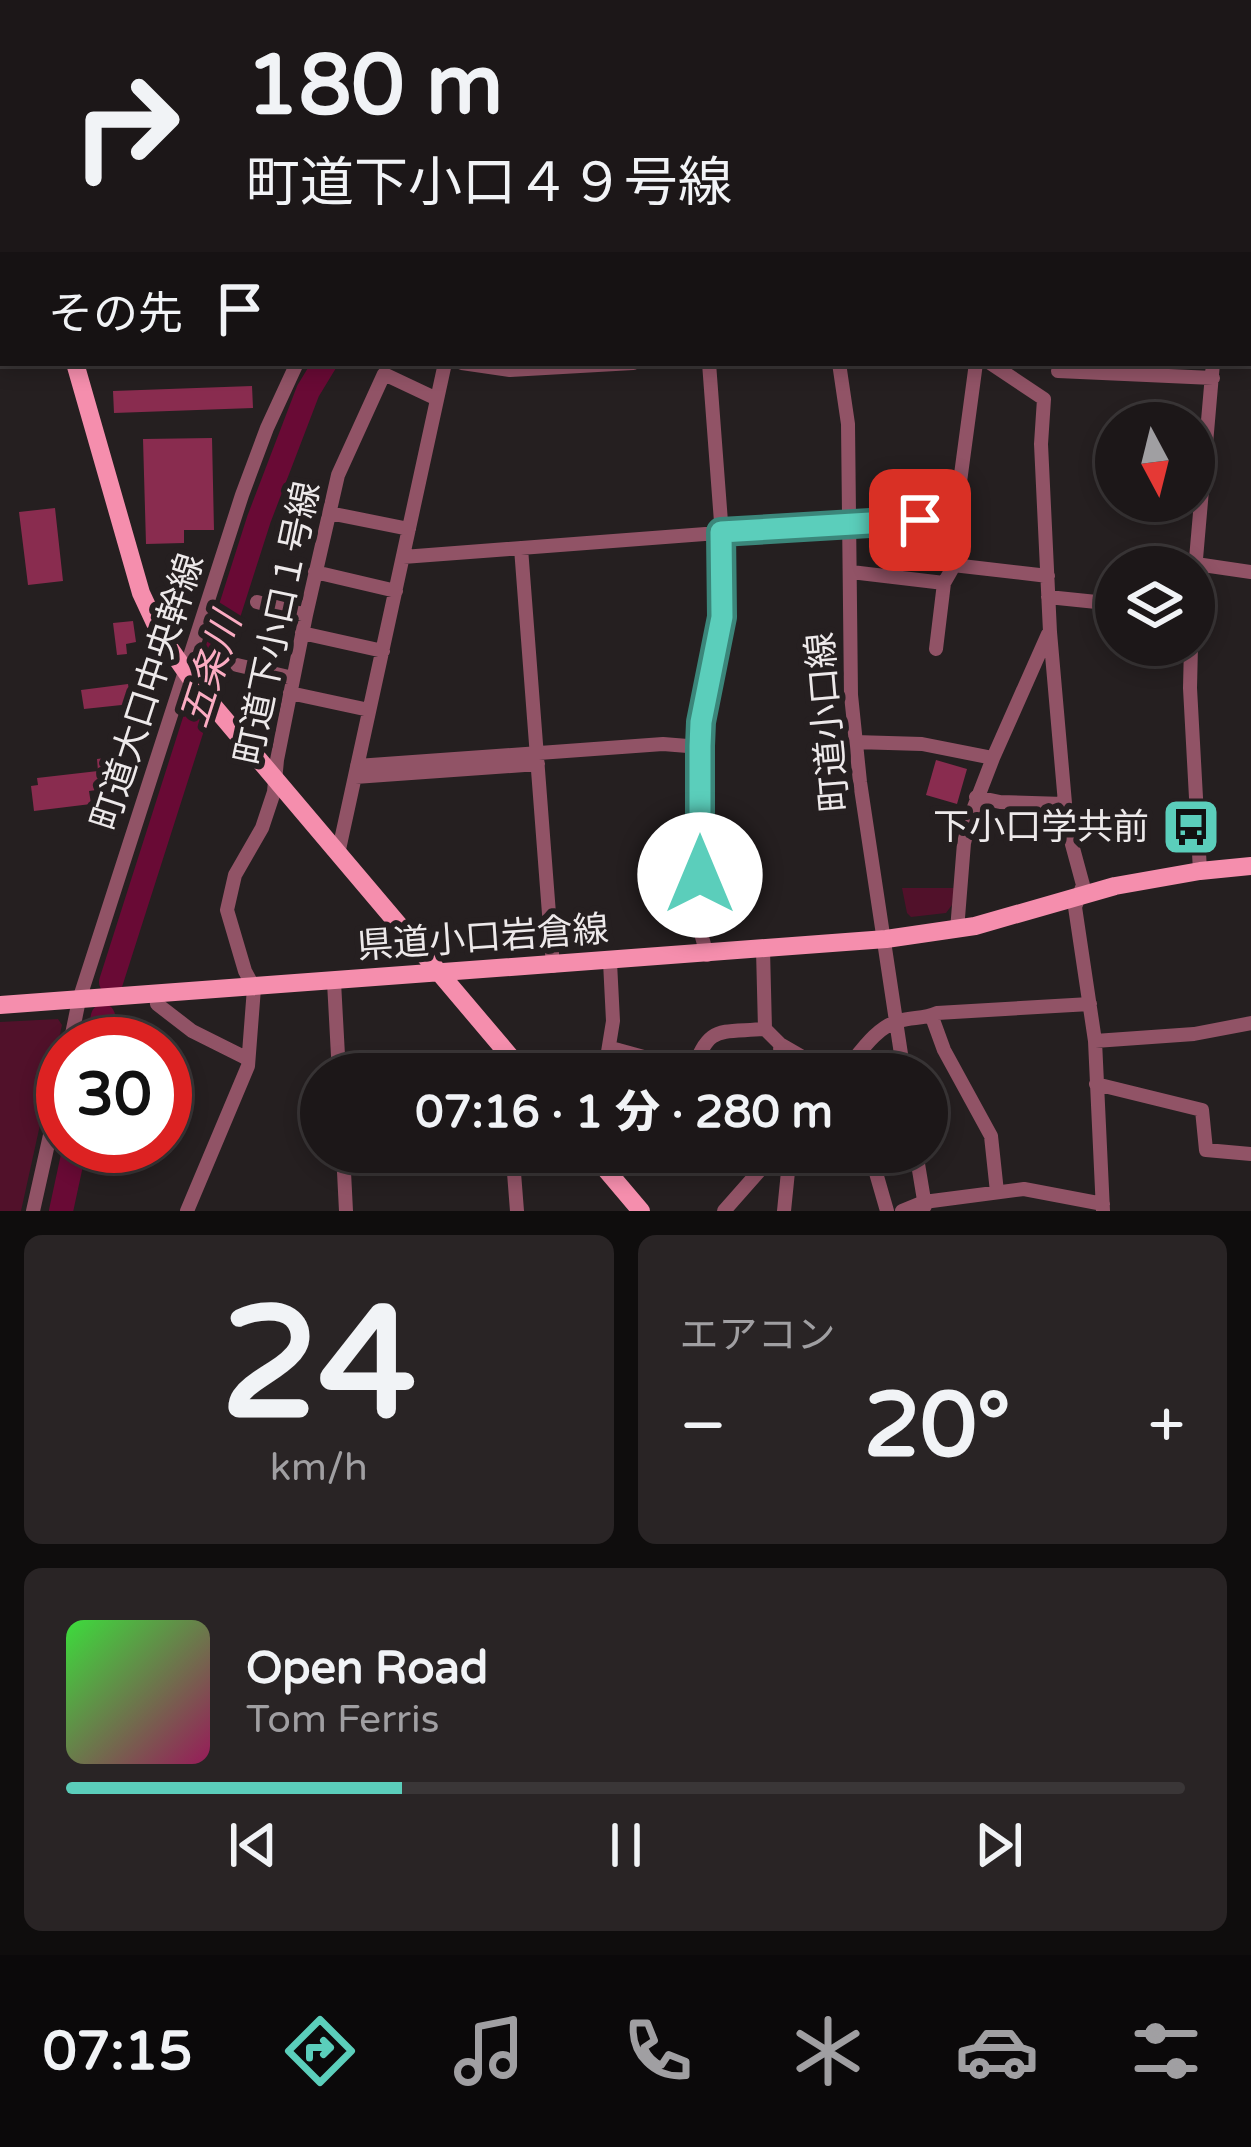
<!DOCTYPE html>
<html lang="ja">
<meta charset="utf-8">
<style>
body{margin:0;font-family:"Varela Round","Noto Sans JP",sans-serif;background:#292425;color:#f1f3f6;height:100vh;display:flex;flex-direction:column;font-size:45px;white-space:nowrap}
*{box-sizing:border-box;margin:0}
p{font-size:39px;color:#a09fa2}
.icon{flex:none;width:66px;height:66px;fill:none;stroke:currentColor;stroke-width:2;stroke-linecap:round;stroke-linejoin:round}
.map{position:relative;height:1211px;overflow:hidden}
.drawer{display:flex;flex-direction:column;gap:24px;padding:24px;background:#0f0d0d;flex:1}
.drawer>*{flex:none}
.guide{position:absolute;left:0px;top:0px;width:1251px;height:366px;box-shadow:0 6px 18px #0003,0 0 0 3px #3a3637;background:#1c1718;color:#f1f3f6;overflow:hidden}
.needle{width:78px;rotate:173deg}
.controls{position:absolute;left:1095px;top:402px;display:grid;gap:24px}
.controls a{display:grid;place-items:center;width:120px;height:120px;border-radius:50%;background:#1c1718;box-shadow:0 6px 18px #0003,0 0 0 3px #3a3637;font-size:60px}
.speed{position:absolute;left:36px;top:1017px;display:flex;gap:24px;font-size:60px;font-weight:700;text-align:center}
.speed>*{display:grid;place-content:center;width:156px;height:156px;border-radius:50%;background:#1c1718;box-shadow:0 6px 18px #0003,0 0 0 3px #3a3637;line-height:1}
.speed .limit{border:18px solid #d22;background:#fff;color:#111}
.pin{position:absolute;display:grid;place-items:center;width:102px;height:102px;color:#fff;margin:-51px;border-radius:24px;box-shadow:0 6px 18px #0006}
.me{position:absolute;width:132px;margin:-66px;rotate:0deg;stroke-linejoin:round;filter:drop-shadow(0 0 9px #0008)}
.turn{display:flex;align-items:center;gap:42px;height:252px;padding:0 48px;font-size:54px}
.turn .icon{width:156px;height:156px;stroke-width:2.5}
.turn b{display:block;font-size:84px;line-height:102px}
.then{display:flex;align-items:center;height:114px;padding:0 48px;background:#0003;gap:24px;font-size:45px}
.big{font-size:90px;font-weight:800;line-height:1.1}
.drawer .card{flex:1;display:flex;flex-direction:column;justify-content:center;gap:18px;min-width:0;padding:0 42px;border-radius:18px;background:#292425}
.drawer .dial{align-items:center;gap:0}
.dial b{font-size:156px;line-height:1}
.song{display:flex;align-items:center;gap:36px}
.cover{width:144px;height:144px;border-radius:18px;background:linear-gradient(135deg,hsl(120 70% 55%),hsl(330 70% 35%))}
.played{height:12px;border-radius:6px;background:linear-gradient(90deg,#5bcebb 30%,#3a3637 30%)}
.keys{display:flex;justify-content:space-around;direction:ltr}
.heat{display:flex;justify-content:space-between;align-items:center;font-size:66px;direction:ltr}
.drawer .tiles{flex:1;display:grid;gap:24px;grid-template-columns:1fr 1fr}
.card:last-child{grid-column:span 2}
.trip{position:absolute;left:300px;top:1053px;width:648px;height:120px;border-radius:60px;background:#1c1718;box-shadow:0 6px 18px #0003,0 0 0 3px #3a3637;font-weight:800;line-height:120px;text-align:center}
.tab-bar{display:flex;height:192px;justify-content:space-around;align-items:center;background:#0b090a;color:#a09fa2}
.tab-bar .icon{width:84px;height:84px}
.tab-bar .selected{color:#5bcebb}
.tab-bar b{font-size:54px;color:#f1f3f6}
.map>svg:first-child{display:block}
.green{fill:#51112a}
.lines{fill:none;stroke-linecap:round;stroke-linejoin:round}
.river{stroke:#690a35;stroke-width:24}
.building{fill:#892c4f}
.minor{stroke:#915366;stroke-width:14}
.major{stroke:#f58ead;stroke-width:18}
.route-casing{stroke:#3b867a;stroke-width:30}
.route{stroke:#5bcebb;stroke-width:21}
.labels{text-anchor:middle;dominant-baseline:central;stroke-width:12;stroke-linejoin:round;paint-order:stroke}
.street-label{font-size:36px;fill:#ede9ea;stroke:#251f20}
.poi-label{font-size:36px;fill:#ede9ea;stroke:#251f20;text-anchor:end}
.water-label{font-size:39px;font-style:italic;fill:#fbacc2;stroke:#251f20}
</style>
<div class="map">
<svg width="1251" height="1211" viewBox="0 0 1251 1211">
<rect width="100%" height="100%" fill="#251f20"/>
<path class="green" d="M 902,888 L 954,888 L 952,905 L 946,913 L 911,917 L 907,913 Z
M 58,1019 L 62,1025 L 21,1211 L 0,1211 L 0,1022 Z"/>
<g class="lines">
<path class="river" d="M 667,3 L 670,0
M 111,982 L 259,519 L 308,391 L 325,363
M 97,1044 L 103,1016
M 61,1211 L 75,1146"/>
</g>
<path class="building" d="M 252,386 L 253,408 L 114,413 L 113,391 Z
M 212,438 L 214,530 L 184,530 L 184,543 L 146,544 L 143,439 Z
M 55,508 L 63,581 L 28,585 L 19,512 Z
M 133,621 L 136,642 L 126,644 L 127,654 L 117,655 L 113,623 Z
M 128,684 L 131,704 L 84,709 L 81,690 Z
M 123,756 L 127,786 L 89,791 L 91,804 L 34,811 L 31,786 L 38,785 L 37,778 L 98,771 L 97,759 Z
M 936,760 L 967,769 L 957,804 L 926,795 Z"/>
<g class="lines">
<path class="minor" d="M 518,0 L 518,3
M 1002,0 L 1005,3
M 709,3 L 712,0
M 1061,3 L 1065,0
M 1248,93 L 1251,90
M 1248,210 L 1251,208
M 0,266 L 3,266
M 1248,285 L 1251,285
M 462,363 L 510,370 L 633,363
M 839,363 L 848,424 L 851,695 L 860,782 L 904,1074
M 990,363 L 1044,399 L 1041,444 L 1050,632 L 1067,826 L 1083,885 L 1075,907 L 1095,1041 L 1103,1211
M 1058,371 L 1213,378
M 329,513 L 409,529
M 521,548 L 553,966
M 403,557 L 851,523 L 955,519
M 1196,564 L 1251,572
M 953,565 L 1048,576
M 315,572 L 396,591
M 851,572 L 944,583
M 1194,582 L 1213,363
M 1048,597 L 1116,604
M 257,602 L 306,615
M 302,633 L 383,651
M 1191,645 L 1190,688 L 1200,871
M 936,649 L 944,583 L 952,569 L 955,519 L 976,363
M 237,665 L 293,678
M 290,693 L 369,710
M 855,742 L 922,744 L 993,758
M 357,766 L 663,744 L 700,747
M 355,777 L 538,764
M 976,797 L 1000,802 L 1064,804
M 338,854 L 445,363
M 957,930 L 964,843 L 971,815 L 993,758 L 1048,634
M 763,950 L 765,1029 L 780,1044 L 832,1074
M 707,955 L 702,937 L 700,875 L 700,747 L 701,722 L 724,598 L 721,522 L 709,363
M 334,982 L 339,1074
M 156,995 L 157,1004 L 192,1031 L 248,1059
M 932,1017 L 944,1050 L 991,1136 L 997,1192
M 1095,1041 L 1194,1034 L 1251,1023
M 70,1044 L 79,1000 L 242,495 L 267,428 L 297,363
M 780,1044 L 781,1074
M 611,1048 L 651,1059 L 691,1074
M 549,1074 L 553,1061 L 602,1067 L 606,1064 L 613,1021 L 610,962
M 691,1074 C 710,1024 716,1033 765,1029
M 842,1074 C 858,1056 875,1027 899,1021 C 912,1017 925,1019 937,1013 L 1090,1004
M 1096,1084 L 1202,1110 L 1206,1150 L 1251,1154
M 343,1152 L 346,1211
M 509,1152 L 513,1160 L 517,1211
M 870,1152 L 887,1211
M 916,1152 L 925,1206
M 33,1211 L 63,1077
M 187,1211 L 248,1066 L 254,988 L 245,971 L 227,910 L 235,875 L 262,828 L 274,792 L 277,760 L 306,615 L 338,475 L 384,374 L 437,399
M 724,1211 L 776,1152
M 784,1211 L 790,1152
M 902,1211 L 924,1202 L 1024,1189 L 1103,1204"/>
<path class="major" d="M 0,98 L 3,109
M 75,363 L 141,593 L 161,636 L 194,683 L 525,1074
M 0,1005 L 886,939 L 975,926 L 1115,886 L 1200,871 L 1251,866
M 591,1152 L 641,1211"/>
</g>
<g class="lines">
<g class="route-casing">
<path id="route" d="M 700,875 L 700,746 L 701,722 L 722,617 L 721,532 L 920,520"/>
</g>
<use href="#route" class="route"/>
</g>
<defs>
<g id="bus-square" transform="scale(3)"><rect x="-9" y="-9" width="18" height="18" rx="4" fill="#5bcebb" stroke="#251f20"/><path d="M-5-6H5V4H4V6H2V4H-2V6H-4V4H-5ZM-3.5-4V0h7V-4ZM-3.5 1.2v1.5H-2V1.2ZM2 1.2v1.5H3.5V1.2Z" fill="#111"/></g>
</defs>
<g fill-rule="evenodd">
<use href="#bus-square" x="1191" y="827"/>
</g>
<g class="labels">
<g class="street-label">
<text transform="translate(278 623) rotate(-78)">町道下小口１号線</text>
<text transform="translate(148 692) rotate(-72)">町道大口中央幹線</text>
<text transform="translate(828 722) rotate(-95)">町道小口線</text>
<text transform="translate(483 938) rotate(-4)">県道小口岩倉線</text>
</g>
<g class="poi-label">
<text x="1149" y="827">下小口学共前</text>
</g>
<g class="water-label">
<text transform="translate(211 670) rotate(-72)">五条川</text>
</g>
</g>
</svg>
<div class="controls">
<a><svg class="needle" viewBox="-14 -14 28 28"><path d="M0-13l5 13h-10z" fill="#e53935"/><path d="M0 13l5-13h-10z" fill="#a09fa2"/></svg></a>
<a><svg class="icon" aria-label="layers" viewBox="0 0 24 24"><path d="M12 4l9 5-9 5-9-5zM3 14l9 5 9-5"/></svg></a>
</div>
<div class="speed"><div class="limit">30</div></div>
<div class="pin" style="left:920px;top:520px;background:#d93025"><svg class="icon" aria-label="arrive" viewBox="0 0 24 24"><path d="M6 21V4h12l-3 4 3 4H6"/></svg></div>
<svg class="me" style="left:700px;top:875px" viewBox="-20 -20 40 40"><circle r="19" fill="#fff"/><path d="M0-13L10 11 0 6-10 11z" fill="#5bcebb"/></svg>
<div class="trip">07:16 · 1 分 · 280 m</div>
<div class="guide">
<div class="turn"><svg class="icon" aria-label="right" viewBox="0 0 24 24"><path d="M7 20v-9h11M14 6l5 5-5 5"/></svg><div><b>180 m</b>町道下小口４９号線</div></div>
<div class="then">その先<svg class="icon" aria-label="arrive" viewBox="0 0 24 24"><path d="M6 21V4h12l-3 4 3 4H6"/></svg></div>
</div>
</div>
<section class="drawer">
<div class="tiles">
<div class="card dial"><b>24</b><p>km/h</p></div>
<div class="card"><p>エアコン</p>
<div class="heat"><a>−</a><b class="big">20°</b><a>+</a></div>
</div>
<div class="card">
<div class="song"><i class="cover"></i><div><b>Open Road</b><p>Tom Ferris</p></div></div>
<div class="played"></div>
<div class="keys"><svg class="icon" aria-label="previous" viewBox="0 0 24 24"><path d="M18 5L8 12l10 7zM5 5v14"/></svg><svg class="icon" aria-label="pause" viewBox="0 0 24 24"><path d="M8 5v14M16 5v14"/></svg><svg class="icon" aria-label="next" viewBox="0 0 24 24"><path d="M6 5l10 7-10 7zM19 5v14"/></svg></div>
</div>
</div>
</section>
<nav class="tab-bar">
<b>07:15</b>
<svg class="icon selected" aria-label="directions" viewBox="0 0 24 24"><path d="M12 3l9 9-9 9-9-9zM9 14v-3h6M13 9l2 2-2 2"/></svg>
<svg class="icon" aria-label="music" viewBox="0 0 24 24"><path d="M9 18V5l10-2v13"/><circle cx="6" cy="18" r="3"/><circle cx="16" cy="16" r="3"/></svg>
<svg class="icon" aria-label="phone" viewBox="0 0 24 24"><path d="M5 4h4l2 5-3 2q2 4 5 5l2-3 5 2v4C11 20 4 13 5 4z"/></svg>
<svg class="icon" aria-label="climate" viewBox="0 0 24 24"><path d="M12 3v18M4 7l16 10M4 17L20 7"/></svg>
<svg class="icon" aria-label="car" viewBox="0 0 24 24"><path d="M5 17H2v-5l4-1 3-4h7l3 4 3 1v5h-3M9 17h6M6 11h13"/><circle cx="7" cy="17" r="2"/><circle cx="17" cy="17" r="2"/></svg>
<svg class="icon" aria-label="filters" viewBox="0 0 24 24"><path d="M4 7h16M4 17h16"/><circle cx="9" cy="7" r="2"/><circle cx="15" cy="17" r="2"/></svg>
</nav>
